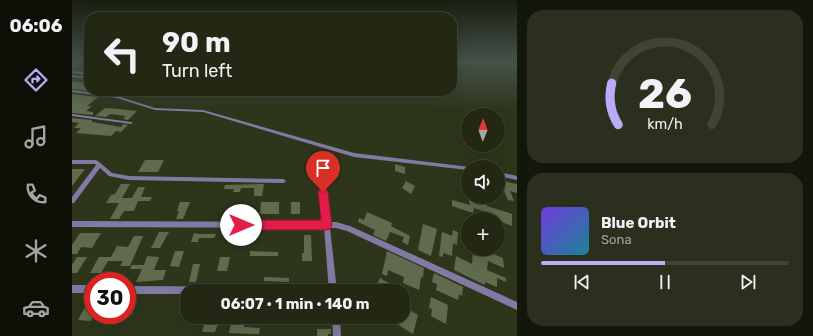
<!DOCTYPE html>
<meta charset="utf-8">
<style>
body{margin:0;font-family:Rubik,sans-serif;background:#2a301d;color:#f1f3f6;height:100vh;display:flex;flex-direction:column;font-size:15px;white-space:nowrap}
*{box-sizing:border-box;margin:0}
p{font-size:13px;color:#a2a6a0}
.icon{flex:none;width:22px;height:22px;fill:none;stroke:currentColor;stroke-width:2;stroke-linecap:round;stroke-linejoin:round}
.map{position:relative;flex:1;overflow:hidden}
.details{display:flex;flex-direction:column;gap:10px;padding:10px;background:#13160b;width:296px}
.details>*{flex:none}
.guide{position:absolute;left:12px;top:12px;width:373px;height:84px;border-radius:16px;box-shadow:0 4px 16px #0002,0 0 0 1px #3f4434;background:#222814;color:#f1f3f6;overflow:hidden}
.needle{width:26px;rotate:1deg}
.controls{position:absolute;left:389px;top:108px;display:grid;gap:8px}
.controls a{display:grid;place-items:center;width:44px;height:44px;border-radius:50%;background:#222814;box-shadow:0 4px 16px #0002,0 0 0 1px #3f4434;font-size:20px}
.speed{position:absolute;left:12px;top:272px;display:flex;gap:8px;font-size:20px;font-weight:700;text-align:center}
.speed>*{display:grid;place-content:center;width:52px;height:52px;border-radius:50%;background:#222814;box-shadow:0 4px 16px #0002,0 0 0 1px #3f4434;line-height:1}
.speed .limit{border:6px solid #d22;background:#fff;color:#111}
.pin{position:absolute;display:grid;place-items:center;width:34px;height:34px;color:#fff;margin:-41px -17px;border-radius:50% 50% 50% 0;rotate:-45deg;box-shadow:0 0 4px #0007}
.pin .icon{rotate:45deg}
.me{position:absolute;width:44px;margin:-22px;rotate:90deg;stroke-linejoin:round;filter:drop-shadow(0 0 3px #0008)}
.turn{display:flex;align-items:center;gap:14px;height:84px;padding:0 12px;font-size:18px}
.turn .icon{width:52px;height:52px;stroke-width:2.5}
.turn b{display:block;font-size:28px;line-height:34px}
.details .tile{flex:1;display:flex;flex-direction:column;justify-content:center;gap:6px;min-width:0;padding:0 14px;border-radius:16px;background:#2a301d}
.details .dial{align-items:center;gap:0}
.dial svg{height:104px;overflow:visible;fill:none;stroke:#3f4434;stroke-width:7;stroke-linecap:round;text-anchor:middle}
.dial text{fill:#f1f3f6;stroke:none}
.song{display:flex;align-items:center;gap:12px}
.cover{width:48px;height:48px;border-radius:6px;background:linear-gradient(135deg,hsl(260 70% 55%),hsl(190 70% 35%))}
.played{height:4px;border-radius:2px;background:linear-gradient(90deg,#bbaaf6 50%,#3f4434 50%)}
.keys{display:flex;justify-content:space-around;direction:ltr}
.trip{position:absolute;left:108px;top:284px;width:230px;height:40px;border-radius:16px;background:#222814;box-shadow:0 4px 16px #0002,0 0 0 1px #3f4434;font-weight:700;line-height:40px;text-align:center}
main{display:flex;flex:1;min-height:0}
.tabs{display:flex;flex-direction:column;width:72px;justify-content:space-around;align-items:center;background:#0e1008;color:#a2a6a0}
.tabs .icon{width:28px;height:28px}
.tabs .on{color:#bbaaf6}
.tabs b{font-size:18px;color:#f1f3f6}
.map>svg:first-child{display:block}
.building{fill:#606b4d}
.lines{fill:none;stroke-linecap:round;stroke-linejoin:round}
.minor{fill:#8279a4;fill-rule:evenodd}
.route{fill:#e11d48;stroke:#92132f}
</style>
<main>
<nav class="tabs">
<b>06:06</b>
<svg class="icon on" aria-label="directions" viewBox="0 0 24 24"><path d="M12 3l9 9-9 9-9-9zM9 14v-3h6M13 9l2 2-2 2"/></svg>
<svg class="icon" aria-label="music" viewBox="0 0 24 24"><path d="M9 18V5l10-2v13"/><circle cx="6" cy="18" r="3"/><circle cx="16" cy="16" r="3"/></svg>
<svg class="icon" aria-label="phone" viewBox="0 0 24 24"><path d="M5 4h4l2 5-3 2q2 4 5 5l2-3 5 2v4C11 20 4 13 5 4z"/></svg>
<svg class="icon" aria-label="climate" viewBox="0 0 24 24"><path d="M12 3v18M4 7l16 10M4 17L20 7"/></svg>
<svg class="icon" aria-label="car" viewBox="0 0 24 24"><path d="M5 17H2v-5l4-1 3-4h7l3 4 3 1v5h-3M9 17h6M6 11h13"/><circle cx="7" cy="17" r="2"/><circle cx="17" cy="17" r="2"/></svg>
</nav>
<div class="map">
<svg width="445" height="336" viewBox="0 0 445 336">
<rect width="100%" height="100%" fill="#2d361b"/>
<path class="building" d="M 0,81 L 17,83 L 17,91 L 0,89 Z
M 0,94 L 26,97 L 15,106 L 20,106 L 14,111 L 21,112 L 21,115 L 0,113 Z
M 33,108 L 46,109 L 65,111 L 56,120 L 51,119 L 54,116 L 38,114 L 34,117 L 23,116 Z
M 0,118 L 20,120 L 20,122 L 49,127 L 51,124 L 56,125 L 49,132 L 44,131 L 39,136 L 4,133 L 9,128 L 2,128 L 7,123 L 0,122 Z
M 73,160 L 92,160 L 86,172 L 66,172 Z
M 323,164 L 333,167 L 333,174 L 323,171 Z
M 0,169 L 13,169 L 0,186 Z
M 334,181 L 343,186 L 339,194 L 330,188 Z
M 430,181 L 445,184 L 445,193 L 438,191 L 442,201 L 436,200 L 432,191 L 426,190 L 426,182 L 431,183 Z
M 49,184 L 58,184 L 50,198 L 60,198 L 66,187 L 73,187 L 69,197 L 80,197 L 78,201 L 66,201 L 62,211 L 52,211 L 47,219 L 38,219 L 47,203 L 34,203 L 39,195 L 43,194 Z
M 192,184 L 190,196 L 182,196 L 182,188 L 169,188 L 168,192 L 161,192 L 162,189 L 152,189 L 153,185 Z
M 396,197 L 412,197 L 415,206 L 440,214 L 440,226 L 427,221 L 428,219 L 415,219 L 415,212 L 402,208 L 401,213 L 380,206 L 380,200 L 398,205 Z
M 108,202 L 118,202 L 111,219 L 104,219 L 107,211 L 105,211 Z
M 189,202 L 207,202 L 207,214 L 188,214 Z
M 219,202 L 228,202 L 228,214 L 219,214 Z
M 295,212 L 320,223 L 319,226 L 338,236 L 336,245 L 330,242 L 332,237 L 321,233 L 318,232 L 314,241 L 301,235 L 303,230 L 286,222 L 287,218 L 292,220 Z
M 351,224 L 365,229 L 359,256 L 346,250 Z
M 381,230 L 386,232 L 385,245 L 381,243 L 380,256 L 371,253 L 371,257 L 367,256 L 370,232 L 380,236 Z
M 87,232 L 97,232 L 88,248 L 79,248 Z
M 8,233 L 29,233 L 20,248 L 9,247 L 5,254 L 0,254 L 0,245 Z
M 122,233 L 128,234 L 144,234 L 142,238 L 127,238 L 126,242 L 119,242 Z
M 232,235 L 239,235 L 240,261 L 230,261 L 230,253 L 232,253 Z
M 62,236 L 71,236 L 58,266 L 48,266 L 51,261 L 36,261 L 29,273 L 18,273 L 27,257 L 39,257 L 45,246 L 56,247 Z
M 401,249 L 410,249 L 431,258 L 432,268 L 416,261 L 415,270 L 434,278 L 434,282 L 425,278 L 425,287 L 413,282 L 413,285 L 382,270 L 384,256 L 400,264 Z
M 103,251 L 112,251 L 107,267 L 98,266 Z
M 178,251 L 206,252 L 206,256 L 178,256 Z
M 315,251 L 352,268 L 351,278 L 349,277 L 347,290 L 331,283 L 332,277 L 316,270 L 315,276 L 310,274 Z
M 75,256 L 87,257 L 82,270 L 94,270 L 91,280 L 64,282 L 70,269 L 58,269 L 60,265 L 72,265 Z
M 5,257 L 15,257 L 5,273 L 0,273 L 0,265 Z
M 148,257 L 158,257 L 155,271 L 145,271 Z
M 121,264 L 128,264 L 124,282 L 117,282 Z
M 362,273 L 391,287 L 390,296 L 387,294 L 386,300 L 364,290 L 365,284 L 360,282 Z
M 192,277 L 217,278 L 217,282 L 192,281 Z
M 308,278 L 331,291 L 312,291 L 304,287 Z
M 359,297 L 376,305 L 374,324 L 359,316 L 360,309 L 357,308 Z
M 111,300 L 115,300 L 115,313 L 107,313 Z
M 57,301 L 65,301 L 60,315 L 55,315 L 55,306 Z
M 16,302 L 21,302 L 21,316 L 19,321 L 6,320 Z
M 331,306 L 346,315 L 341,334 L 325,324 L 327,317 L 331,317 Z
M 134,317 L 148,317 L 143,332 L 130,332 Z
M 160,317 L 173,317 L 172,327 L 188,328 L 187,334 L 157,333 Z
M 245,329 L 259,329 L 259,334 L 256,334 L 256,336 L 245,336 Z"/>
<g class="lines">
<path class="minor" d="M 406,62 L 412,62 L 413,63 L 411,64 Z
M 0,71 L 17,73 L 17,75 L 0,73 Z
M 380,73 L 385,75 L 383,76 L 380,75 Z
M 0,75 L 17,77 L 17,79 L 0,77 Z
M 0,90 L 45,96 L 83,108 L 131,110 L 282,153 L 398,167 L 396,167 L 396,170 L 282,157 L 131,112 L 83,110 L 45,98 L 0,92 Z
M 0,114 L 59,122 L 61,123 L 59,124 L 0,116 Z
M 0,160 L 24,160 L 26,161 L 40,173 L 57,176 L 211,179 L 213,180 L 214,181 L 213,182 L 211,183 L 57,180 L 37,176 L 28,168 L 2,203 L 0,203 L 0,197 L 24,165 L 23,164 L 0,164 Z
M 426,172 L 445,176 L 445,180 L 426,176 Z
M 249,190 L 253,190 L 254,192 L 257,222 L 264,222 L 278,226 L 445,302 L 445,310 L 275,231 L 264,228 L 258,228 L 265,291 L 257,291 L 252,228 L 0,227 L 0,221 L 251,222 L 248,192 Z
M 0,285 L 21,285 L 21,293 L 0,293 Z
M 55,286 L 244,287 L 247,288 L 248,291 L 115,291 L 115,294 L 55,294 Z
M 260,317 L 268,317 L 269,336 L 261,336 Z"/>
</g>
<linearGradient id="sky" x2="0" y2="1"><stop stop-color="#191e0f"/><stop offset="0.56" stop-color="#46524a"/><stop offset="1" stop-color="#46524a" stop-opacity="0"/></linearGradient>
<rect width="445" height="110" fill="url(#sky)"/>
<path class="route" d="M 251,188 L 255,189 L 256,192 L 260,225 L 258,229 L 254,230 L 169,230 L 165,228 L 163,225 L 165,221 L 169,220 L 249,220 L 246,192 L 248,189 Z"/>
</svg>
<div class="controls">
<a><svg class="needle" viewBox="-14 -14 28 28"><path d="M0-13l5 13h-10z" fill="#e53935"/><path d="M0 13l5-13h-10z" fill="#a2a6a0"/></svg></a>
<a><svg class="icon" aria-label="sound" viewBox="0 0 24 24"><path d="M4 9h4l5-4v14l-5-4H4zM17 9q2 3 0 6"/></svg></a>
<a>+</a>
</div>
<div class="speed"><div class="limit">30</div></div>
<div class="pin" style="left:251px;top:192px;background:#d93025"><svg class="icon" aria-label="arrive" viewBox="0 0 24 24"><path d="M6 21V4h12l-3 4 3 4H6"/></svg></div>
<svg class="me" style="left:169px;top:225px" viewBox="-20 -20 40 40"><circle r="19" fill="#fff"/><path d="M0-13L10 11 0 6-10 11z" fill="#e11d48"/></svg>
<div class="trip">06:07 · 1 min · 140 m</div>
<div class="guide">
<div class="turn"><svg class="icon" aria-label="left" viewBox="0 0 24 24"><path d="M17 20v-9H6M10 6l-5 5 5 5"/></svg><div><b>90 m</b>Turn left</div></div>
</div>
</div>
<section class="details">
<div class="tile dial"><svg viewBox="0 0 100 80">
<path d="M14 69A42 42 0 1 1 86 69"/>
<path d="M14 69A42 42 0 0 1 9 37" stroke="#bbaaf6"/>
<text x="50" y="56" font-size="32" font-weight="700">26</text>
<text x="50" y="72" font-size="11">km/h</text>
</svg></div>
<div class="tile">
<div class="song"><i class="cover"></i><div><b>Blue Orbit</b><p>Sona</p></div></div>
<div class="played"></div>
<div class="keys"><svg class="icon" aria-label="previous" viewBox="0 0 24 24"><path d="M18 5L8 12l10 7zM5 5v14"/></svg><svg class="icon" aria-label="pause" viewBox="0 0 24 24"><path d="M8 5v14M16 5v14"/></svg><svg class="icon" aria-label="next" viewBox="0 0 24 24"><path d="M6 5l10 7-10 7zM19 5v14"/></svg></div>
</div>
</section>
</main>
